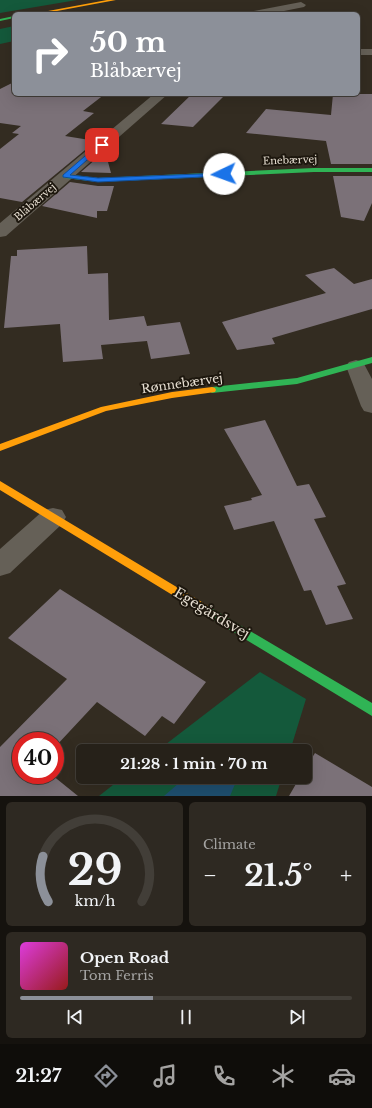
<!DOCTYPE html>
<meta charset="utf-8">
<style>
body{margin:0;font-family:"Libre Baskerville",serif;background:#2e2922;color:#f1f3f6;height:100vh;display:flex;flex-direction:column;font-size:15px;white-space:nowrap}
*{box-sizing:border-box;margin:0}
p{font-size:13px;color:#a4a3a2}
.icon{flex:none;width:22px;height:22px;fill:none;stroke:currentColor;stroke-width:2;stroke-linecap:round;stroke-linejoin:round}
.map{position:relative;height:796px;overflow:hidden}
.details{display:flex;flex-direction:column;gap:6px;padding:6px;background:#15120e;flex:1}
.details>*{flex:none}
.guide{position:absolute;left:12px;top:12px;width:348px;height:84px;border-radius:6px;box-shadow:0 4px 16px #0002,0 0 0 1px #423e38;background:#8c9099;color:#fff;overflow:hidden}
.speed{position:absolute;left:12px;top:732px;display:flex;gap:8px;font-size:20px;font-weight:700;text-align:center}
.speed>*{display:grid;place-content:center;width:52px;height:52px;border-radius:50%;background:#262119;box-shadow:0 4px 16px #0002,0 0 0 1px #423e38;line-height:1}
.speed .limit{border:6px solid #d22;background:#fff;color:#111}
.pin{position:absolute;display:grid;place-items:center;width:34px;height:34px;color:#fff;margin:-17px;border-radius:8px;box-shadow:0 2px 6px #0006}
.me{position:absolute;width:44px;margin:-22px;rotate:267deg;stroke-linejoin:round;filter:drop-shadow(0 0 3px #0008)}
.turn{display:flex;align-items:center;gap:14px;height:84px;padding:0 12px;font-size:18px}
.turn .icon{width:52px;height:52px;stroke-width:2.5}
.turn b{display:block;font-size:28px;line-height:34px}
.big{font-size:30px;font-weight:700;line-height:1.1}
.details .tile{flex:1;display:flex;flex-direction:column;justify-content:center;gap:6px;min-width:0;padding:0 14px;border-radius:6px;background:#2e2922}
.details .dial{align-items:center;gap:0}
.dial svg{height:104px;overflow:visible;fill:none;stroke:#423e38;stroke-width:7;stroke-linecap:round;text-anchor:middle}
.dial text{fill:#f1f3f6;stroke:none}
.song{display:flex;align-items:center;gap:12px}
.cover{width:48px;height:48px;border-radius:6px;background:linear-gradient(135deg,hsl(300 70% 55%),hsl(0 70% 35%))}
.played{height:4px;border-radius:2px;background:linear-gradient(90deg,#8c9099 40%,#423e38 40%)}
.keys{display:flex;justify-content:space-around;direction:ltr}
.heat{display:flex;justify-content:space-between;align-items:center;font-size:22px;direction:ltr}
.details .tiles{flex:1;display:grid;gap:6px;grid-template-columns:1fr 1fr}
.tile:last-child{grid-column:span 2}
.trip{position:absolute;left:76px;top:744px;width:236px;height:40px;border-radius:6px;background:#262119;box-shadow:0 4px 16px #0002,0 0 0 1px #423e38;font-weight:700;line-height:40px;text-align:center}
.menu{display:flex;height:64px;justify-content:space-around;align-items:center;background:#0f0d0a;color:#a4a3a2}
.menu .icon{width:28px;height:28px}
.menu .current{color:#8c9099}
.menu b{font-size:18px;color:#f1f3f6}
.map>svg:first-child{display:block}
.green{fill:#14593b}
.water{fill:#1e4e6e}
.building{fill:#7b7178}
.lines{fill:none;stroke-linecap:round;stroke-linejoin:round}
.street{fill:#656057;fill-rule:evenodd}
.fast{fill:#30b455;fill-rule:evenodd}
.slow{fill:#ff9f0a;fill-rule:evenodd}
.route{fill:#1a73e8;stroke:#114b97}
.labels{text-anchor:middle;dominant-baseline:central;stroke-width:4;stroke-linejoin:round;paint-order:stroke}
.far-street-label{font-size:10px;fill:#e6ded1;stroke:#1d170e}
.street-label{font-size:12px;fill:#e6ded1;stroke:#1d170e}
.near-street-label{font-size:14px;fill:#e6ded1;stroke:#1d170e}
</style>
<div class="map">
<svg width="372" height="796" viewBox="0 0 372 796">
<rect width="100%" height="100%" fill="#332c21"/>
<path class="green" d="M 0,0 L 77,0 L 0,13 Z
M 14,26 L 14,41 L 0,44 L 0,29 Z
M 260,672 L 306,699 L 290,751 L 157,751 Z
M 123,777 L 282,777 L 276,796 L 99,796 Z"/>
<path class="water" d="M 186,777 L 238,777 L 230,796 L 164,796 Z"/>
<path class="building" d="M 14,82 L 14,94 L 105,94 L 83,111 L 94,113 L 65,136 L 96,141 L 22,202 L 0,198 L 0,149 L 19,134 L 12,133 L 21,126 L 0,123 L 0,89 Z
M 192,94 L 226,94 L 193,127 L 161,124 Z
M 333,94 L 372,94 L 372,164 L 331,164 L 326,141 L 246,133 L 266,109 L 331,115 Z
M 105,151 L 111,173 L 81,172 Z
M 333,176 L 372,176 L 372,203 L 364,221 L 341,217 Z
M 70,182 L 98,186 L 114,186 L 107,211 L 97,211 L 97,218 L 42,206 Z
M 87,246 L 88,274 L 108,273 L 109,320 L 144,316 L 147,326 L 180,322 L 190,354 L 151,359 L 147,341 L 101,345 L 103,359 L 63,362 L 60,324 L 4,328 L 11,256 L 17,256 L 17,250 Z
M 334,268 L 354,284 L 372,279 L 372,309 L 272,338 L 275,344 L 237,350 L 222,322 L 326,293 L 305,275 Z
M 265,420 L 297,486 L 309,484 L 326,517 L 314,519 L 346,584 L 337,586 L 353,619 L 326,625 L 311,590 L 304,591 L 274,521 L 234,530 L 224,506 L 252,500 L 251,498 L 262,495 L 224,429 Z
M 60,589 L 206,682 L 174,724 L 162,716 L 145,736 L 97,702 L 55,747 L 55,741 L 21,741 L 21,775 L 52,775 L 78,796 L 0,796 L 0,747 L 67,679 L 8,638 Z
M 315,753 L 372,787 L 372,796 L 289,796 L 300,777 L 305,777 L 305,769 Z"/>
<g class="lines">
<path class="street" d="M 301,2 L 306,5 L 304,7 L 269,14 L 249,14 L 254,11 Z
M 358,49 L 372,49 L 372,55 L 358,55 Z
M 154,94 L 168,94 L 6,236 L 0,237 L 0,223 Z
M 356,360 L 363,362 L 372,379 L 372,413 L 364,411 L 361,406 L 346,366 L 349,362 Z
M 53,508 L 62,510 L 66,517 L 62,524 L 10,573 L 0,576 L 0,549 L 44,510 Z"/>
<path class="fast" d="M 14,16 L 14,18 L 0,21 L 0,19 Z
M 314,168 L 372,168 L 372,172 L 314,172 L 98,182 L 65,178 L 62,176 L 65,174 L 98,178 Z
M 372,357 L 372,363 L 297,384 L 212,393 L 208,390 L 212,387 L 297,378 Z
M 206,605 L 372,703 L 372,716 L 202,613 L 200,610 L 202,607 Z"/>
<path class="slow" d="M 107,0 L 116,0 L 41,14 L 32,14 Z
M 212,387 L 215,388 L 216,390 L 215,392 L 172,398 L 106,411 L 0,451 L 0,444 L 101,407 L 172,392 Z
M 0,481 L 210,607 L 212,610 L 210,613 L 206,615 L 202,613 L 0,490 Z"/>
</g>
<path class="route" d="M 99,144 L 104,145 L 70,175 L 98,178 L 224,173 L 227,174 L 224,176 L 98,182 L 63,177 L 63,175 Z"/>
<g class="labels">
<g class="far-street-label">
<text transform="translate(290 160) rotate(-2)">Enebærvej</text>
<text transform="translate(35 202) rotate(-41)">Blåbærvej</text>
</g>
<g class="street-label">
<text transform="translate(182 383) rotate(-8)">Rønnebærvej</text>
</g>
<g class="near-street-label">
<text transform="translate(212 613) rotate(31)">Egegårdsvej</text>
</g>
</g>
</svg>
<div class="speed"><div class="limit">40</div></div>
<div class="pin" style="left:102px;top:145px;background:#d93025"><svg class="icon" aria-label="arrive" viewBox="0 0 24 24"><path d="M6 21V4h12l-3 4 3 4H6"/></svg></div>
<svg class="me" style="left:224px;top:174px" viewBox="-20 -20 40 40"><circle r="19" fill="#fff"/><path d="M0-13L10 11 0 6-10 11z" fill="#1a73e8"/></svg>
<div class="trip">21:28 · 1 min · 70 m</div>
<div class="guide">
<div class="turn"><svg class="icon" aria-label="right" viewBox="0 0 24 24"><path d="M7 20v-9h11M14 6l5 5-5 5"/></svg><div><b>50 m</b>Blåbærvej</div></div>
</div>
</div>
<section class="details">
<div class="tiles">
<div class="tile dial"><svg viewBox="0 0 100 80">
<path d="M14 69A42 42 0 1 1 86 69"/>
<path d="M14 69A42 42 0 0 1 10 34" stroke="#8c9099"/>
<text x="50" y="56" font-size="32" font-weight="700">29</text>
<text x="50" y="72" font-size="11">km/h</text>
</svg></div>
<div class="tile"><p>Climate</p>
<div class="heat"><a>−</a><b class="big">21.5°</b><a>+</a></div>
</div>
<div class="tile">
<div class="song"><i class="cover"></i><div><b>Open Road</b><p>Tom Ferris</p></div></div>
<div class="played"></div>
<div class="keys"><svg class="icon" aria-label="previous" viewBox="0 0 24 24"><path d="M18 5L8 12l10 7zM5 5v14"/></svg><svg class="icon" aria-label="pause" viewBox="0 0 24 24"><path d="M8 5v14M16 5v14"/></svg><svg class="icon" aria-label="next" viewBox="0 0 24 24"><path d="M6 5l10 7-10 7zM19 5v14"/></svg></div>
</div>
</div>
</section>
<nav class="menu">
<b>21:27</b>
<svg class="icon current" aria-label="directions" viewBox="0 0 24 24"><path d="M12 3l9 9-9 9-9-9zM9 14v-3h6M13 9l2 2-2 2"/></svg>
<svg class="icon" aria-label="music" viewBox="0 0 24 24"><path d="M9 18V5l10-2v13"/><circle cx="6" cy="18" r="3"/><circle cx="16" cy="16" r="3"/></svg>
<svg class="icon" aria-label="phone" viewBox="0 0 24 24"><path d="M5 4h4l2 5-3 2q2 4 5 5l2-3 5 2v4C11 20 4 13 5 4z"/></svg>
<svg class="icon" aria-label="climate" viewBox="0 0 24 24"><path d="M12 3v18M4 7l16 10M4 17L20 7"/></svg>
<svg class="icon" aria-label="car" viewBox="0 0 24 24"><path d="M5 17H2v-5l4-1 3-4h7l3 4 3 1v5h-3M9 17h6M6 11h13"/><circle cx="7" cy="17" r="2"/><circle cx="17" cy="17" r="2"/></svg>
</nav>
